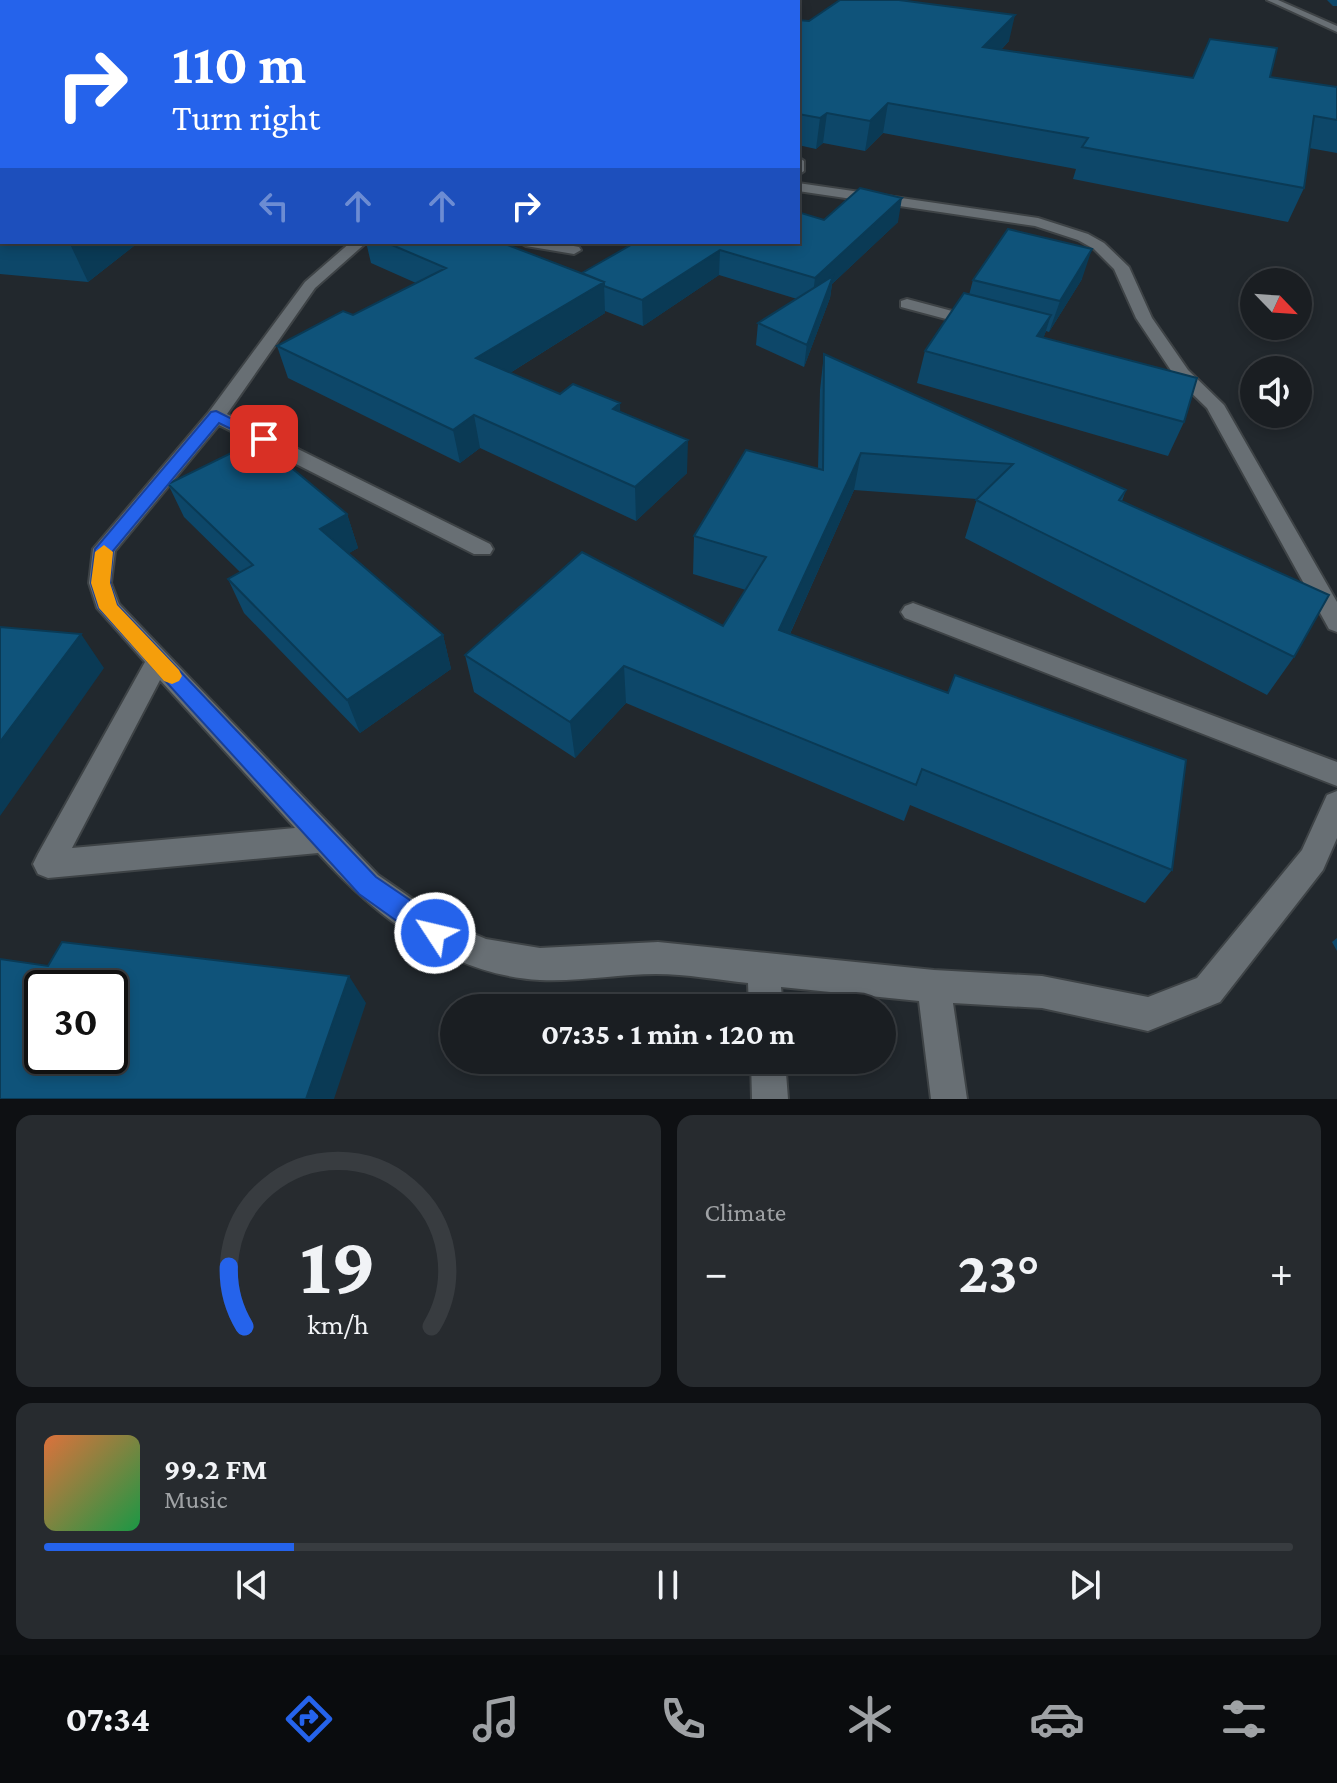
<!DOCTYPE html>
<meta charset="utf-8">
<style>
body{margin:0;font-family:"Crimson Pro",serif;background:#272b2f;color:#f1f3f6;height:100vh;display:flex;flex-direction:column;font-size:30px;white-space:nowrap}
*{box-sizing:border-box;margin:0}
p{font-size:26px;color:#9fa2a5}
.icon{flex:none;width:44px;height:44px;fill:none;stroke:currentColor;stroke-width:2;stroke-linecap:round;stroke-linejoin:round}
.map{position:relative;height:1099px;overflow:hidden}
.side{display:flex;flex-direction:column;gap:16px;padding:16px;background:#0e1013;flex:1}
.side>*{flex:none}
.banner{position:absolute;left:0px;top:0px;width:800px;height:244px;box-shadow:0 4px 12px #0003,0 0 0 2px #383c40;background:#2563eb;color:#fff;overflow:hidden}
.needle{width:52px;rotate:115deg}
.controls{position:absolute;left:1240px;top:268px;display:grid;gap:16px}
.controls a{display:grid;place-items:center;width:72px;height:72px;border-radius:50%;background:#1a1e22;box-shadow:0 4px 12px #0003,0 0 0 2px #383c40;font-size:40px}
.speed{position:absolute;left:24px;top:970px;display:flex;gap:16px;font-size:40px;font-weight:700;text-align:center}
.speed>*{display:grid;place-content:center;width:104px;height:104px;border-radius:50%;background:#1a1e22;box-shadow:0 4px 12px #0003,0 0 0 2px #383c40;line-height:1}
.speed .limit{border:4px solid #111;border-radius:12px;background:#fff;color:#111}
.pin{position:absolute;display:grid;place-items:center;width:68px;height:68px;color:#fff;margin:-34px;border-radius:16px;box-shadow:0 4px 12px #0006}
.me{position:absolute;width:88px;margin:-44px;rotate:305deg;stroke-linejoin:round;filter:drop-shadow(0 0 6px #0008)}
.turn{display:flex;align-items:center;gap:28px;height:168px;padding:0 40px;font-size:36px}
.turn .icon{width:104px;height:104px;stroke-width:2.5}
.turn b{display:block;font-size:56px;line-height:68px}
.lanes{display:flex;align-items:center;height:76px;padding:0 40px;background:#0003;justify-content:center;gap:40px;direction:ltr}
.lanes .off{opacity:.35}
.big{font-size:60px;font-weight:700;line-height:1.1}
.side .tile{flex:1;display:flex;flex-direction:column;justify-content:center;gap:12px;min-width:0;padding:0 28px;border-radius:16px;background:#272b2f}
.side .dial{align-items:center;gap:0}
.dial svg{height:208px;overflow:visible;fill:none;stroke:#383c40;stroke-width:7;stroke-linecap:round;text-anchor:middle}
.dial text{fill:#f1f3f6;stroke:none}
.song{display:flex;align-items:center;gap:24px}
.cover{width:96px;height:96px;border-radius:12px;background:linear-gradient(135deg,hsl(20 70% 55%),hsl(140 70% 35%))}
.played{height:8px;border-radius:4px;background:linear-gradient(90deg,#2563eb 20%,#383c40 20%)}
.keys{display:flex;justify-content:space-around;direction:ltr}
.heat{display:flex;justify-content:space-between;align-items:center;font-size:44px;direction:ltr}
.side .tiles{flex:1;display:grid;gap:16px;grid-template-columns:1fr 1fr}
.tile:last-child{grid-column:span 2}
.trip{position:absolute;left:440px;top:994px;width:456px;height:80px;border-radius:40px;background:#1a1e22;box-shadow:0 4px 12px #0003,0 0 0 2px #383c40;font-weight:700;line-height:80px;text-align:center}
.menu{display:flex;height:128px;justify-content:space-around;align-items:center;background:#0a0c0e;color:#9fa2a5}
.menu .icon{width:56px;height:56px}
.menu .active{color:#2563eb}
.menu b{font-size:36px;color:#f1f3f6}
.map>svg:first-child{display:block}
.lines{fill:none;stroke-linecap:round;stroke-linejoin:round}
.minor-casing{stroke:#3e4346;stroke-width:4}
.secondary-casing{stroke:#3e4346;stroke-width:4}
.motorway-casing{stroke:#3e4346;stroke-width:4}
.minor{fill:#686f74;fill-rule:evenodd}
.secondary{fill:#686f74;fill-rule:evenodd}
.motorway{fill:#65befa;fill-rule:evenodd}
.wall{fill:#0d4769}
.shaded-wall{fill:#0a3a55}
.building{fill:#0f537a;stroke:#0a3a55;stroke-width:2;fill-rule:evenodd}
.route{fill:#2563eb;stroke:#184099;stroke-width:2}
.slow{fill:#f59e0b}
</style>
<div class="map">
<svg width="1337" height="1099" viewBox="0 0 1337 1099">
<rect width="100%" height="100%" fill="#22282d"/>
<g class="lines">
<g class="minor-casing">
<path id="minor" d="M 1267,0 L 1278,0 L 1337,26 L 1337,32 Z
M 798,157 L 804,161 L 804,171 L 798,175 Z
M 798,183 L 1038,218 L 1088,234 L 1104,243 L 1129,267 L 1152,318 L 1188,370 L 1224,405 L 1337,602 L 1337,632 L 1329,629 L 1207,408 L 1176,378 L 1136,318 L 1114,269 L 1094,249 L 1078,240 L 1035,226 L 798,191 Z
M 351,242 L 367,242 L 315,288 L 227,414 L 490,544 L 493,549 L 490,554 L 474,554 L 219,425 L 115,551 L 111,583 L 119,604 L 378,875 L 446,922 L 486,939 L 540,948 L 658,942 L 934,970 L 1042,976 L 1148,997 L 1197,978 L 1302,850 L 1327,795 L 1337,791 L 1337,838 L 1323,870 L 1220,1002 L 1148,1031 L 1042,1008 L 953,1003 L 967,1099 L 931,1099 L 919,1001 L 781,987 L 783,1008 L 749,1008 L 748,983 C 718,980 687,974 656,974 C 618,974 579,982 540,980 C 450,975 376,917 318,853 L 48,878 L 38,874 L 33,864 L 38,854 L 145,662 L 97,608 L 89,583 L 93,549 L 209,412 L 305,282 ZM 160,680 L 295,828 L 72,848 Z
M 519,242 L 552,242 L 579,247 L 581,250 L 574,254 L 526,246 Z
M 907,299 L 982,319 L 984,322 L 976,327 L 901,307 L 901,301 Z
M 913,603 L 1337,762 L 1337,786 L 905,618 L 901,612 L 905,606 Z
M 751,1060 L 785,1060 L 788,1099 L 752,1099 Z"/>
</g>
<g class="secondary-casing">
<path id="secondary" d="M 2,148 L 2,156 L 0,157 L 0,149 Z"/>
</g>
<g class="motorway-casing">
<path id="motorway" d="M 2,111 L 2,120 L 0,121 L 0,112 Z"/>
</g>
<use href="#minor" class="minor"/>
<use href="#secondary" class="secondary"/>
<use href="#motorway" class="motorway"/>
</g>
<path class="wall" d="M 518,0 L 687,0 L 687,2 L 518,2 Z
M 1327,0 L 1337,0 L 1337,6 L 1333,6 Z
M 798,20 L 1009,41 L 1001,50 L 1193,78 L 1270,77 L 1337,87 L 1337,153 L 1309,148 L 1304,188 L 1288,222 L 1073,179 L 1076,169 L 883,133 L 865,151 L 823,143 L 816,149 L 798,145 Z
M 2,208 L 2,242 L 139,242 L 88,282 L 0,274 L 0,209 Z
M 824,220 L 898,222 L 832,284 L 830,298 L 804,367 L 756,345 L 758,323 L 797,299 L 719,275 L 643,326 L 605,311 L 605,313 L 510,373 L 560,394 L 620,412 L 687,473 L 636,521 L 480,448 L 460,463 L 288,378 L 277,346 L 353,315 L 416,283 L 371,263 L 366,242 L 500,242 L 582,273 Z
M 1082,279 L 1049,332 L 1046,331 L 1043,338 L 1184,422 L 1168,456 L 917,383 L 925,351 L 969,295 L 973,280 Z
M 824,354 L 1126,490 L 1122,501 L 1294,657 L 1267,695 L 965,538 L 977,499 L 854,490 L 790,634 L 1172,870 L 1145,903 L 910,805 L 904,821 L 626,703 L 575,758 L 474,692 L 465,655 L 723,626 L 746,590 L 693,574 L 694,536 L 818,469 L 820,390 Z
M 168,484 L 347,514 L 358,548 L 349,553 L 443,635 L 451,669 L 360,733 L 244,613 L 228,579 L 240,572 L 184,517 Z
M 1337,938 L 1337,951 L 1332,942 Z"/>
<path class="shaded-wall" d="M 460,0 L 481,0 L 481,2 L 457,2 Z
M 659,0 L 687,0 L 687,2 L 659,2 Z
M 1015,15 L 1009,41 L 978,74 L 983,47 Z
M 888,103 L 883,133 L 865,151 L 870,121 Z
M 827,113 L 823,143 L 816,149 L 820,118 Z
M 902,198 L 898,222 L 832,284 L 830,298 L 804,367 L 815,278 Z
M 73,242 L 139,242 L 88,282 L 70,244 Z
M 1092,249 L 1082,279 L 1049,332 L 1060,301 Z
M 720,250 L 719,275 L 643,326 L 642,300 Z
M 604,282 L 605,313 L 481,391 L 476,358 Z
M 1051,315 L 1041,346 L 1037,336 Z
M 620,403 L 621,436 L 613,409 Z
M 474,415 L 480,448 L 460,463 L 453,430 Z
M 688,440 L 687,473 L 636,521 L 635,487 Z
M 861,453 L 854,490 L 775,667 L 779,630 Z
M 347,514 L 358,548 L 332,563 L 320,529 Z
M 81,634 L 104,668 L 0,816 L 0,742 Z
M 443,635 L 451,669 L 360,733 L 347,700 Z
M 624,666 L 626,703 L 575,758 L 570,722 Z
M 349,976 L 366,1003 L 334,1099 L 306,1099 Z"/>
<path class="building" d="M 389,0 L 460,0 L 457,2 L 386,2 Z
M 591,0 L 659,0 L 673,2 L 605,2 Z
M 840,0 L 899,0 L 1015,15 L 983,47 L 1193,78 L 1210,39 L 1277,48 L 1270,77 L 1337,87 L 1337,120 L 1314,116 L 1304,188 L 1082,147 L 1088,138 L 888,103 L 870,121 L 827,113 L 820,118 L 798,114 L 798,20 L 809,21 Z
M 860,188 L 902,198 L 815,278 L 720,250 L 642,300 L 604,286 L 604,282 L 582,273 L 636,242 L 798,242 L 798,212 L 824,220 Z
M 2,208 L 2,238 L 0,238 L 0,209 Z
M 1008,229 L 1092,249 L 1060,301 L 973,280 Z
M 45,242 L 73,242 L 70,244 Z
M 385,242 L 500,242 L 604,282 L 476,358 L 560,394 L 573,384 L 620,403 L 613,409 L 688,440 L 635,487 L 474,415 L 453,430 L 277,346 L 343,311 L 353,315 L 446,268 Z
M 833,276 L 807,345 L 758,323 Z
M 964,293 L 1051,315 L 1037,336 L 1197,378 L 1184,422 L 925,351 Z
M 824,354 L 1126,490 L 1119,500 L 1329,595 L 1294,657 L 976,500 L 1013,464 L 861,453 L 779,630 L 948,693 L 955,675 L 1186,760 L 1172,870 L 922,769 L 916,785 L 624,666 L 570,722 L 465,655 L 582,552 L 723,626 L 766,557 L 694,536 L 746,450 L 823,470 Z
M 258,440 L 347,514 L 320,529 L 443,635 L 347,700 L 228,579 L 253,565 L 168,484 Z
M 0,627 L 81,634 L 0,742 Z
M 62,942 L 349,976 L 306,1099 L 0,1099 L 0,959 L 48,966 ZM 42,988 L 110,988 L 110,1056 L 42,1056 Z"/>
<path class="route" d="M 216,411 L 272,439 L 269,442 L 258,442 L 219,423 L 113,551 L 110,583 L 117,605 L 376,877 L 445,924 L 448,933 L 445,942 L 435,946 L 426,942 L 359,894 L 99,608 L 91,583 L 95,549 L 211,412 Z"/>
<path class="slow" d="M 104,545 L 113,552 L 110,583 L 117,605 L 179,670 L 182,676 L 179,681 L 172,684 L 164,681 L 99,608 L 91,583 L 95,552 Z"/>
</svg>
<div class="controls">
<a><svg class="needle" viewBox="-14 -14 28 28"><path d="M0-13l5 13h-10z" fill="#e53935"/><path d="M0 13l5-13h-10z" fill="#9fa2a5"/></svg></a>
<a><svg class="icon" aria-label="sound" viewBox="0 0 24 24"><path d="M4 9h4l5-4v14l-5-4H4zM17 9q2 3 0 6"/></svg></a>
</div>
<div class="speed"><div class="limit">30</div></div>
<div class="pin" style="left:264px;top:439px;background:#d93025"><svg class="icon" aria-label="arrive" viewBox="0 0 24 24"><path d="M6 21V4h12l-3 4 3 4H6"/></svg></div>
<svg class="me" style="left:435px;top:933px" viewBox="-20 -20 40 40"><circle r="17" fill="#2563eb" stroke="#fff" stroke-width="3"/><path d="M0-11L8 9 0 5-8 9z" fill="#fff"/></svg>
<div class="trip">07:35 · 1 min · 120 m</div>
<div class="banner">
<div class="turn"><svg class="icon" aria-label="right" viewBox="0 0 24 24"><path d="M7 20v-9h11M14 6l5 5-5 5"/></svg><div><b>110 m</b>Turn right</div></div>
<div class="lanes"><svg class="icon off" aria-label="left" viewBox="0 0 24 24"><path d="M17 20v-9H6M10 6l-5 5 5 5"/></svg><svg class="icon off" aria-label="ahead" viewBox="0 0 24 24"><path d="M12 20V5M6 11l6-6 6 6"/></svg><svg class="icon off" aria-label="ahead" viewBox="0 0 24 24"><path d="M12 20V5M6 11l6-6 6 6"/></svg><svg class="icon" aria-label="right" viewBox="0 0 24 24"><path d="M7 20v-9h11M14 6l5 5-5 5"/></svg></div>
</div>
</div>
<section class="side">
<div class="tiles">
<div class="tile dial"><svg viewBox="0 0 100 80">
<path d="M14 69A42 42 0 1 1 86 69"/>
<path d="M14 69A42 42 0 0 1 8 46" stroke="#2563eb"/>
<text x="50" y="56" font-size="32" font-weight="700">19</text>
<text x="50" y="72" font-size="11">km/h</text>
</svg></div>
<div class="tile"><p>Climate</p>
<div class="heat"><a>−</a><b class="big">23°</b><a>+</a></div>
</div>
<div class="tile">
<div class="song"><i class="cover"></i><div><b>99.2 FM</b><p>Music</p></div></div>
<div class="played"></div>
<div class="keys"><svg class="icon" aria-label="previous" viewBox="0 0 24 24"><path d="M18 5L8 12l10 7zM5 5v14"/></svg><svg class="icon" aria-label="pause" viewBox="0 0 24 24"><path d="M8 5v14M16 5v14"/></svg><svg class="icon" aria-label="next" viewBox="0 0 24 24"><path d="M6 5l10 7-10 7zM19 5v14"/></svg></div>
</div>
</div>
</section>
<nav class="menu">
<b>07:34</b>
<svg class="icon active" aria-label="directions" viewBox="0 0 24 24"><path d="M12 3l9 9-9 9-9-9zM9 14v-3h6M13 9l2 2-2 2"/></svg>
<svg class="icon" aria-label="music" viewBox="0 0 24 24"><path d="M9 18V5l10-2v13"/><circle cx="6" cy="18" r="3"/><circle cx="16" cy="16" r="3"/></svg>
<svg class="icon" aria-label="phone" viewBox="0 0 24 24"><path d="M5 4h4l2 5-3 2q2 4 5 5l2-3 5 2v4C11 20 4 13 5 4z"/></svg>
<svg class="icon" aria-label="climate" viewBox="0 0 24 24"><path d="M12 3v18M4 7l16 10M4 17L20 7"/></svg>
<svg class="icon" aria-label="car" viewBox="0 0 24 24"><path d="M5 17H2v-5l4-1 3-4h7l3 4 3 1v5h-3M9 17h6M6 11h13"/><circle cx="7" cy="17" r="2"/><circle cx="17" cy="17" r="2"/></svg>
<svg class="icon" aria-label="filters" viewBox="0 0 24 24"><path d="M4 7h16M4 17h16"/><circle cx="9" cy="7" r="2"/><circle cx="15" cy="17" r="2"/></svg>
</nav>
